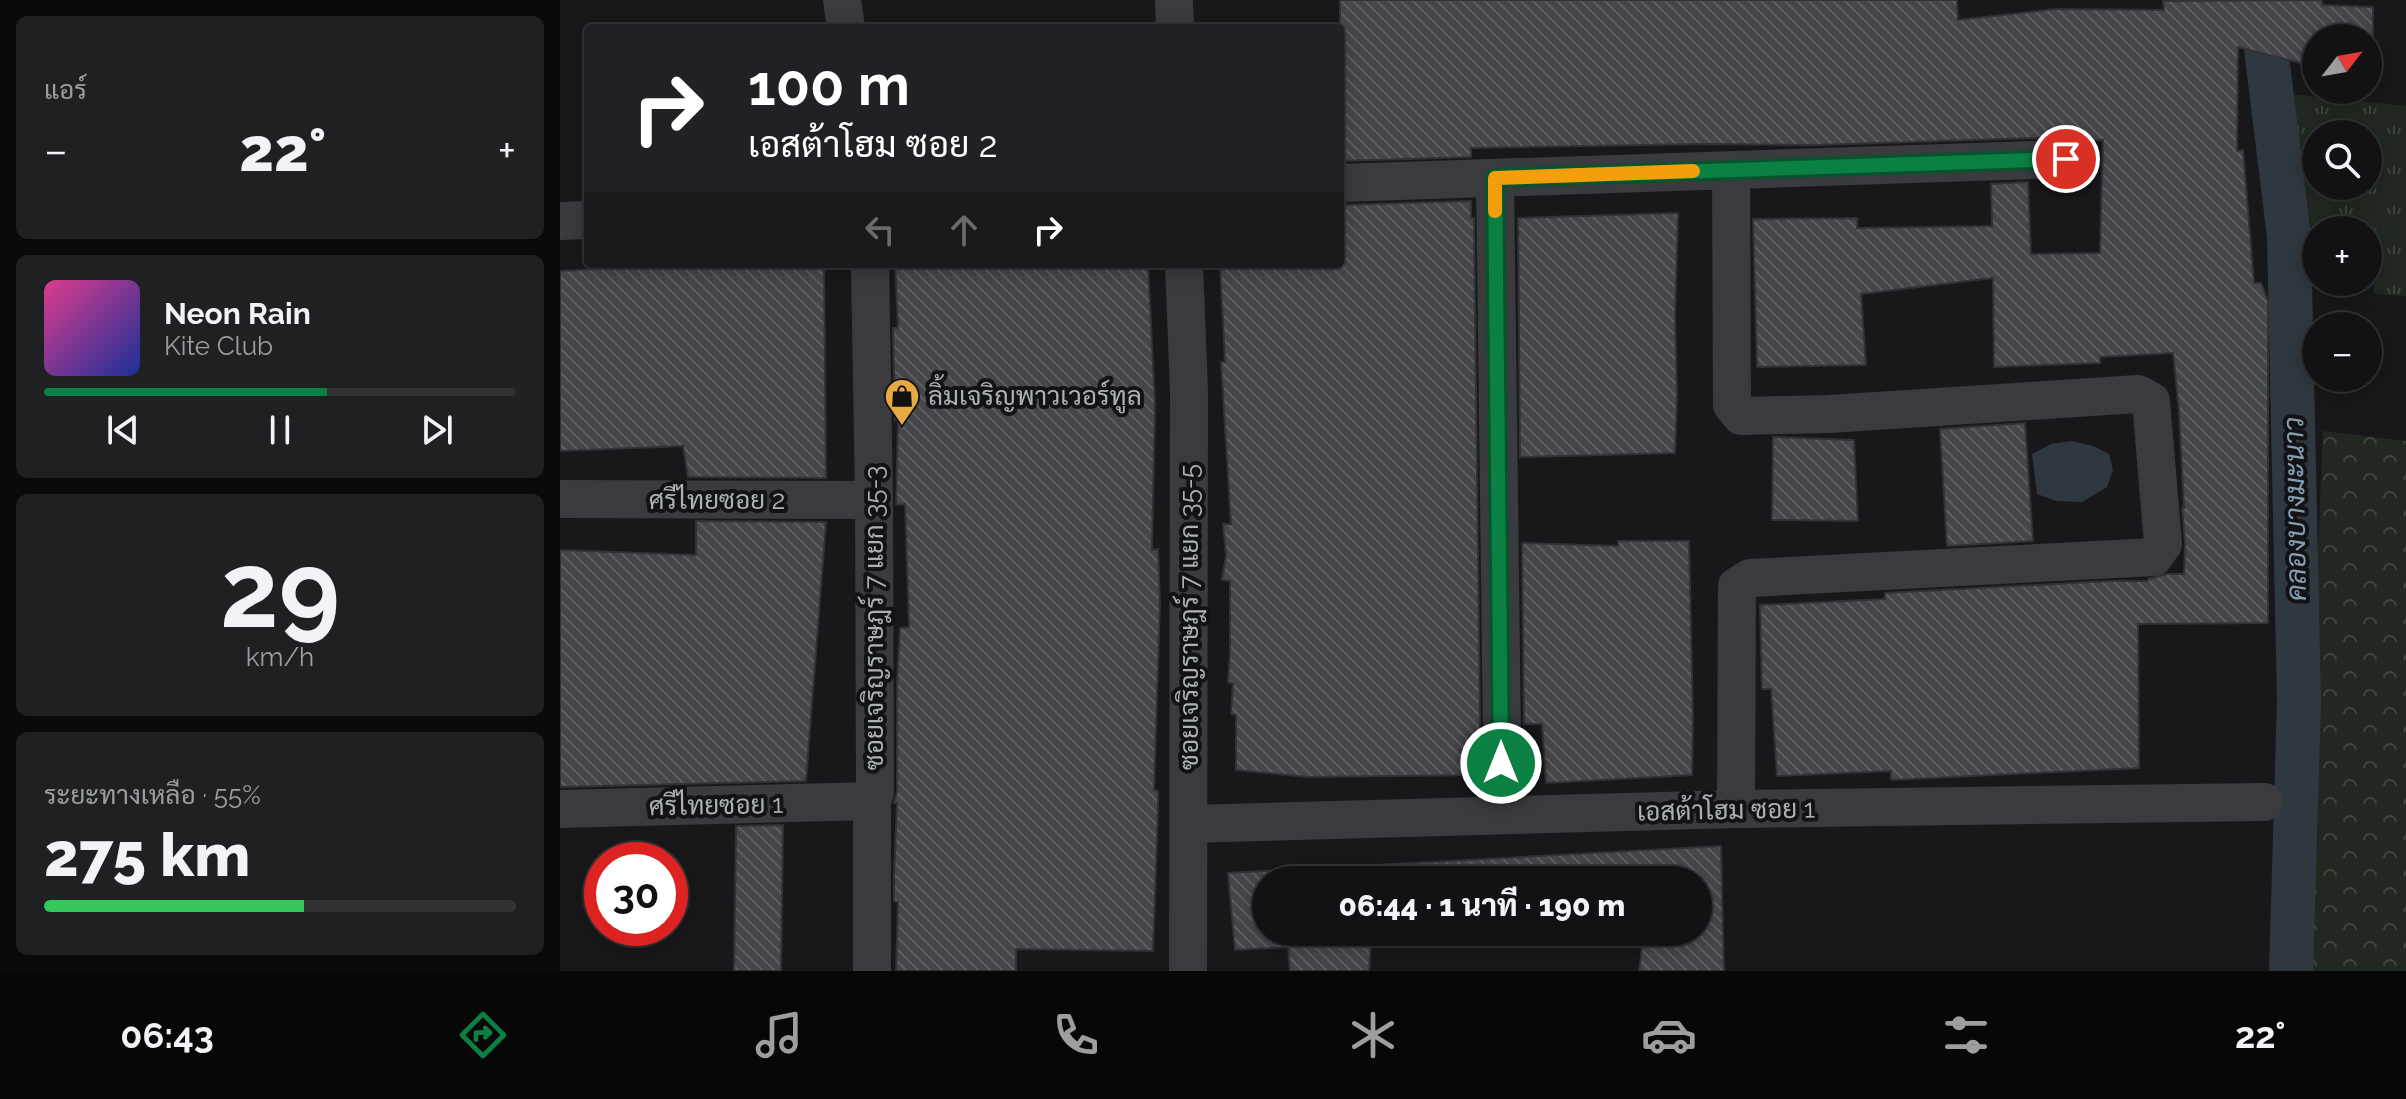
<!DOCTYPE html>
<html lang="th">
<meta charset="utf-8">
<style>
body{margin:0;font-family:Raleway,Sarabun,sans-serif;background:#1f2022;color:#f1f3f6;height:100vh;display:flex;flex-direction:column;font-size:30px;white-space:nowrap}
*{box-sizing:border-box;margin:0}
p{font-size:26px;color:#9c9ea0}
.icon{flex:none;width:44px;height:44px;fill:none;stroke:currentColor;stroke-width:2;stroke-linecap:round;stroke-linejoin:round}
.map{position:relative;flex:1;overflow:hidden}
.sheet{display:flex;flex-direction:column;gap:16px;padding:16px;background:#0a0a0b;width:560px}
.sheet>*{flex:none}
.guide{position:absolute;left:24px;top:24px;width:760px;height:244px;border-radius:8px;box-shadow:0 4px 20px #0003,0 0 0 2px #313234;background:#202124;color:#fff;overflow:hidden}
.needle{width:52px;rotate:59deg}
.controls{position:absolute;left:1742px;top:24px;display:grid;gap:16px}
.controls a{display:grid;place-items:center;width:80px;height:80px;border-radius:50%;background:#121214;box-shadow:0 4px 20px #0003,0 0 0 2px #313234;font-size:40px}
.speed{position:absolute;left:24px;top:842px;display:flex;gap:16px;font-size:40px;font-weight:700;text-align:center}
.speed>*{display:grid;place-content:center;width:104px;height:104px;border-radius:50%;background:#121214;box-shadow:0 4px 20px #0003,0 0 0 2px #313234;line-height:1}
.speed .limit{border:12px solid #d22;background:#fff;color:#111}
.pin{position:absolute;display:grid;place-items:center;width:68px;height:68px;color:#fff;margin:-34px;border:4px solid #fff;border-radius:50%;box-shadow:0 2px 8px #0007}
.me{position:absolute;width:88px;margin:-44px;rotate:0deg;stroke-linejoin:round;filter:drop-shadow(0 0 6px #0008)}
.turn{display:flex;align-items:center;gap:28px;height:168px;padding:0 32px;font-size:36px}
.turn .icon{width:104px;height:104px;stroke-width:2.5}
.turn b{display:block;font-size:56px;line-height:68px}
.lanes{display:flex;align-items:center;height:76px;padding:0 32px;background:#0003;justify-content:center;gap:40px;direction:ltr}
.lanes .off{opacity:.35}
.big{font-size:60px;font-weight:800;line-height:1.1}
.sheet .card{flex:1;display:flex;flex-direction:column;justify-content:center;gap:12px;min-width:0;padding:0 28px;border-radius:12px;background:#1f2022}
.sheet .dial{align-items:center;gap:0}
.dial b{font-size:104px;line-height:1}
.song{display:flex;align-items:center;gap:24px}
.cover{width:96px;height:96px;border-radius:12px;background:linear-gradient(135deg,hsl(330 70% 55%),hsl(230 70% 35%))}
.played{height:8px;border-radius:4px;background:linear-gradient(90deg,#0b8043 60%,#313234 60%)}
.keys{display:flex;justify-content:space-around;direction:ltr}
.heat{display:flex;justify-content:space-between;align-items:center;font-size:44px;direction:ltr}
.charge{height:12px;border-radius:6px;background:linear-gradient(90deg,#34c759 55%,#313234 0)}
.trip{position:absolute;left:692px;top:866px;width:460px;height:80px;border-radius:40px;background:#121214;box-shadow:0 4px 20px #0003,0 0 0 2px #313234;font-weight:800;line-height:80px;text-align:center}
.tab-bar{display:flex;height:128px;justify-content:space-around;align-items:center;background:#070708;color:#9c9ea0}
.tab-bar .icon{width:56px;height:56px}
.tab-bar .current{color:#0b8043}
.tab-bar b{font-size:36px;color:#f1f3f6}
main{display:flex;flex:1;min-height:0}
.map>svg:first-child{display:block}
.grass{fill:url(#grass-tufts);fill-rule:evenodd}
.forest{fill:url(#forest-crowns)}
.water{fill:#2f383e}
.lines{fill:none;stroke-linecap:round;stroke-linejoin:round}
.canal{stroke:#2f383e;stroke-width:44}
.building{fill:url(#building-back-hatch);stroke:#323236;stroke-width:2}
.street{stroke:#393b3f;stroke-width:38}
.route-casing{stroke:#07532c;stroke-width:20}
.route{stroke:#0b8043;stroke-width:14}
.slow{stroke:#f59e0b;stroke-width:14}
.labels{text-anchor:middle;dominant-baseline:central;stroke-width:8;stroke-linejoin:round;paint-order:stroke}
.poi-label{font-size:26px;fill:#abb0b9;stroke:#131315;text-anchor:start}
.street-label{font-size:26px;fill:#abb0b9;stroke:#131315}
.water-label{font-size:28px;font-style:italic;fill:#859fb2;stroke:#131315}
</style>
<main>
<section class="sheet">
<div class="card"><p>แอร์</p>
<div class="heat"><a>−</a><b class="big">22°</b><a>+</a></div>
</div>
<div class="card">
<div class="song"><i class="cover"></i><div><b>Neon Rain</b><p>Kite Club</p></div></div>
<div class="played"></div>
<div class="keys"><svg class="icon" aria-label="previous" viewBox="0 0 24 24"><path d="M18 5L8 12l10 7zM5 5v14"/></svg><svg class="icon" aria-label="pause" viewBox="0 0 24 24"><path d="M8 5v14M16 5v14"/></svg><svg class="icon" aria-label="next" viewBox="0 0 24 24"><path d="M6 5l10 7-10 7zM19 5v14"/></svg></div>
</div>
<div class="card dial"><b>29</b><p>km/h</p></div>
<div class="card"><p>ระยะทางเหลือ · 55%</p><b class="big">275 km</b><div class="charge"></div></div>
</section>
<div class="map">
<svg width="1846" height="971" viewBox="0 0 1846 971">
<defs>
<pattern id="grass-tufts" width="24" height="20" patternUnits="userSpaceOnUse" patternTransform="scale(2)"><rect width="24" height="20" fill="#202821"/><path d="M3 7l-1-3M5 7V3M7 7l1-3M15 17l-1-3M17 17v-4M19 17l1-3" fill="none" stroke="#3e453f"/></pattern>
<pattern id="forest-crowns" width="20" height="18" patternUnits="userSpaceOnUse" patternTransform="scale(2)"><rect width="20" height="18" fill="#202821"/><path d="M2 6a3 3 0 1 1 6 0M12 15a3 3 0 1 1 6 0" fill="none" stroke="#3e453f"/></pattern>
<pattern id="building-back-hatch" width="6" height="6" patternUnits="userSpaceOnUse" patternTransform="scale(2)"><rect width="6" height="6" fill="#45464a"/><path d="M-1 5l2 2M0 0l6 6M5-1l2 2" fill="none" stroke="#5d5e62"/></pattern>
</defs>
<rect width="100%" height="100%" fill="#18181a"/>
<path class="grass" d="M 1730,94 L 1846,106 L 1846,296 L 1814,294 L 1813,229 L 1751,230 ZM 1756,134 L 1808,134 L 1808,186 L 1756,186 Z"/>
<path class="forest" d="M 1763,431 L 1846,441 L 1846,971 L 1744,971 L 1747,820 Z"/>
<path class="water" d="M 1512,441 L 1533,446 L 1549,454 L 1553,470 L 1547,487 L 1522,502 L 1496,501 L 1477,494 L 1472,454 L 1491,444 Z"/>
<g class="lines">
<path class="canal" d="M 1700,0 L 1729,236 L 1739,701 L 1731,971"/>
</g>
<path class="building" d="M 780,0 L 1397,0 L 1398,20 L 1496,9 L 1604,10 L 1603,1 L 1762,0 L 1762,5 L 1813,7 L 1813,48 L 1816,48 L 1815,83 L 1808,81 L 1808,38 L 1756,38 L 1756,67 L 1678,47 L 1677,151 L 1683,150 L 1694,283 L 1701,283 L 1708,301 L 1708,623 L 1578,624 L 1579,768 L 1331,780 L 1331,771 L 1217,776 L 1211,689 L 1202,689 L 1200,605 L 1325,599 L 1325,593 L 1550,581 L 1588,581 L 1588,579 L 1607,574 L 1624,574 L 1625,542 L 1622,508 L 1624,508 L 1619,410 L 1613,353 L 1540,357 L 1540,363 L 1434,367 L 1433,278 L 1301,294 L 1306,365 L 1197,367 L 1193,219 L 1297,218 L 1297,228 L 1432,226 L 1431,184 L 1468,182 L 1471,254 L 1540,253 L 1543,140 L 1518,141 L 1505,137 L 1259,145 L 1146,144 L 911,148 L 911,157 L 780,161 Z
M 911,201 L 911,218 L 914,218 L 920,727 L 918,775 L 748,777 L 676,770 L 676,715 L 671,714 L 673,684 L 668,682 L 670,653 L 670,581 L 662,580 L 666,556 L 663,524 L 671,524 L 661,362 L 665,362 L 660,264 L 780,264 L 780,205 Z
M 1118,213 L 1115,317 L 1117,395 L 1115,453 L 960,457 L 958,218 Z
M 137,264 L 264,264 L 266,478 L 128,477 L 123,446 L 0,451 L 0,271 Z
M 335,264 L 588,264 L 595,404 L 592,550 L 598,549 L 600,602 L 594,790 L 598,791 L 598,808 L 593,951 L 456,949 L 456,971 L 336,971 L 338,902 L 334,901 L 334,876 L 337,803 L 334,803 L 337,792 L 337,683 L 340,628 L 349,627 L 345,504 L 336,505 L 338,420 L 335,420 L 333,328 L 338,328 Z
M 1465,423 L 1473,541 L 1387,546 L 1380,429 Z
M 1213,437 L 1294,440 L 1298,521 L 1212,520 Z
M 136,521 L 266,522 L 246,781 L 0,787 L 0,550 L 136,555 Z
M 1058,541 L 1129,541 L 1133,719 L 1132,775 L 986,783 L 982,724 L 964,724 L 962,543 L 1058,546 Z
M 223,825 L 221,971 L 174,971 L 176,826 Z
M 1161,846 L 1164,971 L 1079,971 L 1084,932 L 1138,932 L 1138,880 L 706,880 L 706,932 L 1008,932 L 811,942 L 809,971 L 730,971 L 728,947 L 675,950 L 668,873 Z"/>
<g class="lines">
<path class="street" d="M 282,0 L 286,28
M 614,0 L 615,28
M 1171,170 L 1172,405 L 1181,416 L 1269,414 L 1578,394 L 1591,401 L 1603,544 L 1594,557 L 1190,578 L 1177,586 L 1176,809
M 935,178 L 942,738 L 939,815
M 780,183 L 1506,159
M 0,221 L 28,220
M 310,264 L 314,500 L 315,792 L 312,801 L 312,971
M 624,264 L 629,392 L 628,971
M 0,499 L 314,500
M 0,809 L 312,801
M 629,824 L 1176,809 L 1704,802"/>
</g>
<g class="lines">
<g class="route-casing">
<path id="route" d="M 941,763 L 935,178 L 1506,159"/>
</g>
<use href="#route" class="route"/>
<path class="slow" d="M 935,211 L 935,178 L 1133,171"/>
</g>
<defs>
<g id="shop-pin" transform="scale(1.8)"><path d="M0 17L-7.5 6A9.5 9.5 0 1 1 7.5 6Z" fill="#e8a943" stroke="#131315"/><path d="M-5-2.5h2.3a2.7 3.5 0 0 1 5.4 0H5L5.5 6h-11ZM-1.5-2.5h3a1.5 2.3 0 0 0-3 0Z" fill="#111"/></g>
</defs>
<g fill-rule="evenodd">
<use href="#shop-pin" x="342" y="396"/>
</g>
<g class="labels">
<g class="poi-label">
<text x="368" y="396">ลิ้มเจริญพาวเวอร์ทูล</text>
</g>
<g class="street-label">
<text x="157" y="500">ศรีไทยซอย 2</text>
<text transform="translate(629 617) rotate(-90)">ซอยเจริญราษฎร์ 7 แยก 35-5</text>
<text transform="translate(314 618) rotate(-90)">ซอยเจริญราษฎร์ 7 แยก 35-3</text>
<text transform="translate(156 805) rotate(-1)">ศรีไทยซอย 1</text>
<text transform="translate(1166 810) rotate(-1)">เอสต้าโฮม ซอย 1</text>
</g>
<g class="water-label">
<text transform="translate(1735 509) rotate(-91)">คลองบางมะนาว</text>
</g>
</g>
</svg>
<div class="controls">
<a><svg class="needle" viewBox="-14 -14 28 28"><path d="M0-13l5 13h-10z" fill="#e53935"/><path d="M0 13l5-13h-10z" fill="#9c9ea0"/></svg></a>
<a><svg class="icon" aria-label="search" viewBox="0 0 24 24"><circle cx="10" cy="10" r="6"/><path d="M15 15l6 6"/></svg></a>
<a>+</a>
<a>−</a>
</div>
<div class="speed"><div class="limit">30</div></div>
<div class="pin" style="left:1506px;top:159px;background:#d93025"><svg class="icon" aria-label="arrive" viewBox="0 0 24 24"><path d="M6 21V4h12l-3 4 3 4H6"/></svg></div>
<svg class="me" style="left:941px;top:763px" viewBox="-20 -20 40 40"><circle r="17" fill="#0b8043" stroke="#fff" stroke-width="3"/><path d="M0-11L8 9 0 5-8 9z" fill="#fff"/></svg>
<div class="trip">06:44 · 1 นาที · 190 m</div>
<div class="guide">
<div class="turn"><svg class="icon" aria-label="right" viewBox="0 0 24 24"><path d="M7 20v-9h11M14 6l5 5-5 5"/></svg><div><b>100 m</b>เอสต้าโฮม ซอย 2</div></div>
<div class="lanes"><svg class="icon off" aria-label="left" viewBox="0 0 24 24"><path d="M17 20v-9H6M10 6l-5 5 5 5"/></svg><svg class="icon off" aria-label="ahead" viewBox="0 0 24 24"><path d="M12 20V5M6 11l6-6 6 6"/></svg><svg class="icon" aria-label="right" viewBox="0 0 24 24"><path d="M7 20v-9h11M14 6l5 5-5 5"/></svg></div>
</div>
</div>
</main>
<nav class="tab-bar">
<b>06:43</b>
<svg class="icon current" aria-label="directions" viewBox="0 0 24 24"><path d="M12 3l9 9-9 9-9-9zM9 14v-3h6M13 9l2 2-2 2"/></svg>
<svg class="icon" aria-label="music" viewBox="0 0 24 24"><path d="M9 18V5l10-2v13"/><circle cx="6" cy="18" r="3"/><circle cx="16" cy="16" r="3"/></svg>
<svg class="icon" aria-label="phone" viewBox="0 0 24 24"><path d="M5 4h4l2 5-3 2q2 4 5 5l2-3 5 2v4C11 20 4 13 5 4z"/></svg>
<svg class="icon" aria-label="climate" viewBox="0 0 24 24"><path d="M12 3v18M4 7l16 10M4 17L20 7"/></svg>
<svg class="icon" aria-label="car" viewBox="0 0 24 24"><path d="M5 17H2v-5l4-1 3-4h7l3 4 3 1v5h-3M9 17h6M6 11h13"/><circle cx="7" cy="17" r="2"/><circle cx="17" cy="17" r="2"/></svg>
<svg class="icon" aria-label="filters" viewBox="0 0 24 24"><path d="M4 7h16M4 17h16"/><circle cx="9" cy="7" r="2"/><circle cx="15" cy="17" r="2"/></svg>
<b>22°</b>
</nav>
